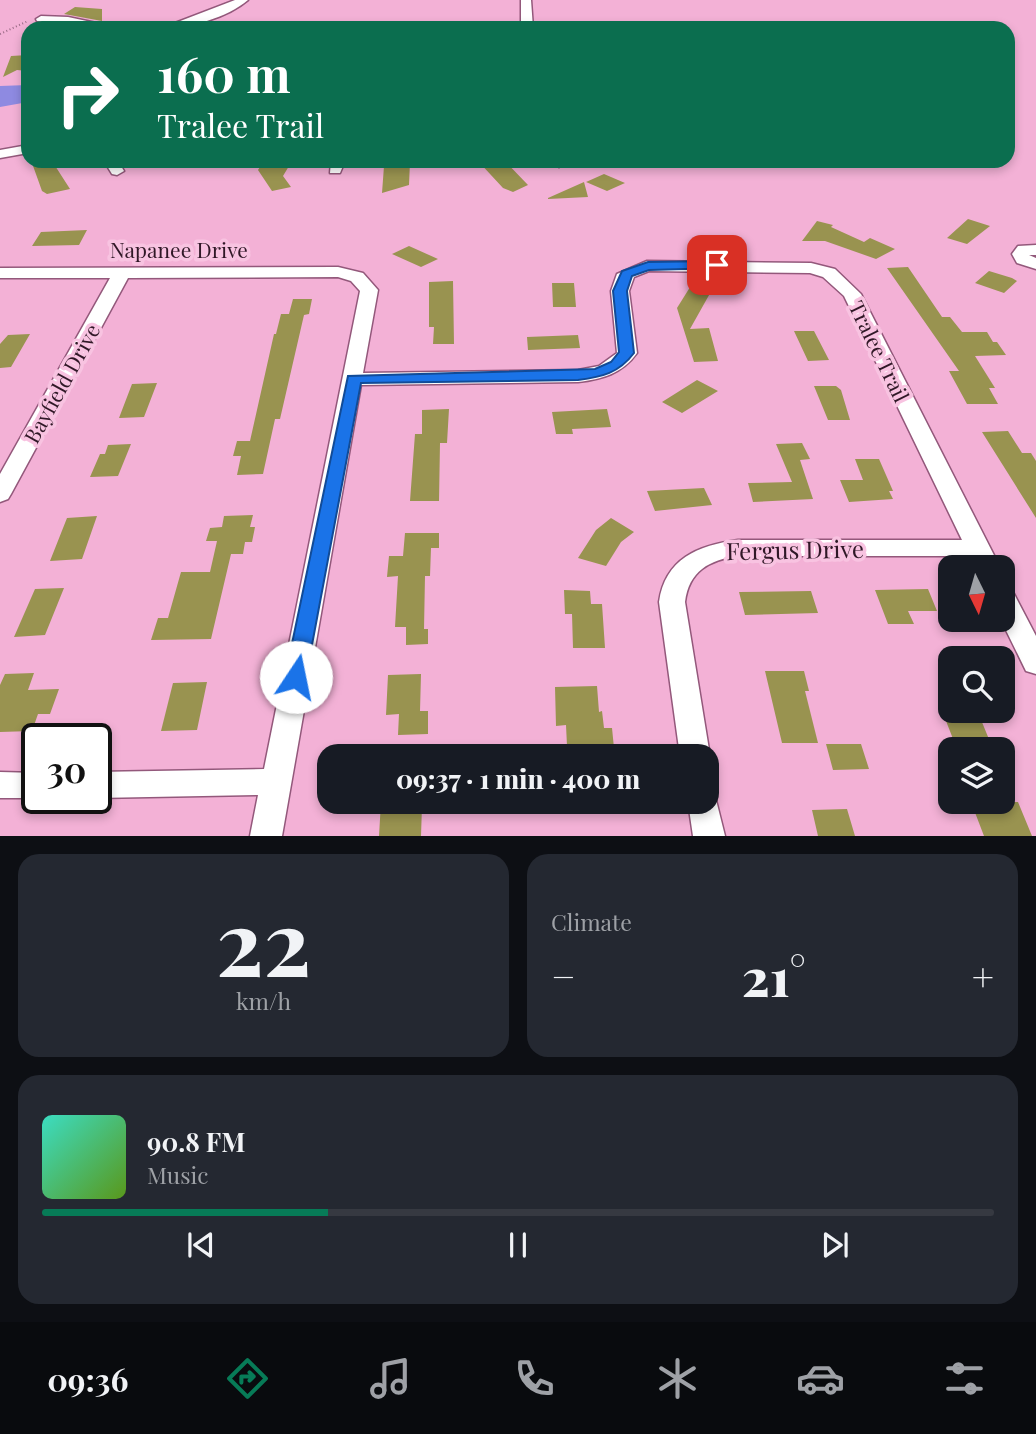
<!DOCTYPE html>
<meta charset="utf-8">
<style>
body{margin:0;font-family:"Playfair Display",serif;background:#242831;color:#f1f3f6;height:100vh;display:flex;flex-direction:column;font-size:26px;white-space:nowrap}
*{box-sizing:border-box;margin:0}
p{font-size:23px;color:#9ea1a6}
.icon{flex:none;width:38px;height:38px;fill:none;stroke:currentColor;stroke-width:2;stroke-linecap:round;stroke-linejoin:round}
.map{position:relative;height:836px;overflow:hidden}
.sheet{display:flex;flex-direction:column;gap:18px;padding:18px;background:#0d0f14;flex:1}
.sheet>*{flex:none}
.top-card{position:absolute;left:21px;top:21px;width:994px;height:147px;border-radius:21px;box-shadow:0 4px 10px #0003;background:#0b6e4f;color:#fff;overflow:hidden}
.needle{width:46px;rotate:175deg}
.tools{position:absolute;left:938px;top:555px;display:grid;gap:14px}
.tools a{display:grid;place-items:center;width:77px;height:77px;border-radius:14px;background:#171b24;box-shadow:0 4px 10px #0003;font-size:35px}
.speed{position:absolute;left:21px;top:723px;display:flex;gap:14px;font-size:35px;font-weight:700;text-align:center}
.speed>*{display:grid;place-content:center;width:91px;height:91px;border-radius:50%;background:#171b24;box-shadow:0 4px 10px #0003;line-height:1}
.speed .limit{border:4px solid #111;border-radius:10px;background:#fff;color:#111}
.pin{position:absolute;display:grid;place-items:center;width:60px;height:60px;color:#fff;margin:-30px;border-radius:14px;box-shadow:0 4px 10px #0006}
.me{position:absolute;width:77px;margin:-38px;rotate:11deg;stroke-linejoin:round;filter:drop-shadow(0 0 5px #0008)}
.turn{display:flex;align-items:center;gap:24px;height:147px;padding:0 21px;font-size:32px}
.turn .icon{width:91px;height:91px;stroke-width:2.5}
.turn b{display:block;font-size:49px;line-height:60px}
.big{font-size:52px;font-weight:800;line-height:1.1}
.sheet .widget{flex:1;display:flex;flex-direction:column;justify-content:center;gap:10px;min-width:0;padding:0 24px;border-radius:21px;background:#242831}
.sheet .dial{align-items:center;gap:0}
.dial b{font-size:91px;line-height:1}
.song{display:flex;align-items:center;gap:21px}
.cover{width:84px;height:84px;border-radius:10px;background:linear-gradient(135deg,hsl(170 70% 55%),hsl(90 70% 35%))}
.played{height:7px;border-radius:4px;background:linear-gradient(90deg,#077b57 30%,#363941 30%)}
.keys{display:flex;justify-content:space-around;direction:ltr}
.heat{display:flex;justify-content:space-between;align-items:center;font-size:38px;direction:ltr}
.sheet .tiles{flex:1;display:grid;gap:18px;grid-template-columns:1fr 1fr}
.widget:last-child{grid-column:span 2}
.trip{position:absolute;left:317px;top:744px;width:402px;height:70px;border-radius:21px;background:#171b24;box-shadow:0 4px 10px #0003;font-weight:800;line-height:70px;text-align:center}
.tab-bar{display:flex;height:112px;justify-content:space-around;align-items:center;background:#090b0e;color:#9ea1a6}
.tab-bar .icon{width:49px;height:49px}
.tab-bar .active{color:#077b57}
.tab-bar b{font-size:32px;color:#f1f3f6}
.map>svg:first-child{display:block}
.water{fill:#8e8ae1}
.building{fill:#999350}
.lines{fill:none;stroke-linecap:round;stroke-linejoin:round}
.minor-casing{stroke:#93587b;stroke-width:3}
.path{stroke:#9a6b86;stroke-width:2;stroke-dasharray:1 2.5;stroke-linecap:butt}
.minor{fill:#fff;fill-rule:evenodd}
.route{fill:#1a73e8;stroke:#114b97;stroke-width:2}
.labels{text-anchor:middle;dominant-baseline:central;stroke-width:7;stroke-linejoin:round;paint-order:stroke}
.street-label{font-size:21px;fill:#301827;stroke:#f8c3e1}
.near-street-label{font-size:24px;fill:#301827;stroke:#f8c3e1}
</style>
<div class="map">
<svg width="1036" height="836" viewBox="0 0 1036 836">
<rect width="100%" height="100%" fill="#f3b1d6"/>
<path class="water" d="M 28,85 L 28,102 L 0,107 L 0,86 Z"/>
<path class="building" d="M 75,7 L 102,9 L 102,21 L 64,14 Z
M 28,55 L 28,71 L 17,70 L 3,77 L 11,56 Z
M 52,161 L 70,189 L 47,194 L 42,191 L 32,163 Z
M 264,161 L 292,161 L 283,176 L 291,187 L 272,191 L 258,170 Z
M 392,161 L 410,162 L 409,185 L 382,193 L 384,166 L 392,166 Z
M 478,161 L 505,161 L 528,185 L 513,192 L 503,188 Z
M 604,174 L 625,183 L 607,191 L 586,182 Z
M 584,182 L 588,197 L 548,199 L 548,198 Z
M 968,219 L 990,226 L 967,244 L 947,238 Z
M 817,221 L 833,225 L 831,227 L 864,242 L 870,238 L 895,249 L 876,259 L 825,241 L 802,241 Z
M 87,230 L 79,245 L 32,246 L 41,232 Z
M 409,246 L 438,259 L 421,267 L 392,254 Z
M 908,267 L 942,317 L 950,317 L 962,332 L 987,332 L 993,342 L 997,342 L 1006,355 L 975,356 L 995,388 L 989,388 L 998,404 L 967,404 L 949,371 L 959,371 L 887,268 Z
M 989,271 L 1012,278 L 1017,281 L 1004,293 L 975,283 Z
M 453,281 L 454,344 L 433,344 L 434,327 L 429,327 L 429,282 Z
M 552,283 L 574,283 L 576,307 L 553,307 Z
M 692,284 L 713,288 L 690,329 L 709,328 L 718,361 L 694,362 L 677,308 Z
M 293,299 L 312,299 L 309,314 L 304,315 L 280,419 L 275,419 L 263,474 L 237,475 L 241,456 L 233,456 L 237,441 L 250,441 L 274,334 L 276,334 L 281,314 L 289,314 Z
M 794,331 L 814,331 L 829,360 L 808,361 Z
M 30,334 L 11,367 L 0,368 L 0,344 L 8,335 Z
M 578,335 L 580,348 L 528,350 L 527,337 Z
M 697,380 L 718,391 L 682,413 L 662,402 Z
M 157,383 L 144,417 L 119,418 L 132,384 Z
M 814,386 L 836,386 L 841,390 L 850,420 L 828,420 Z
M 449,409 L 447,443 L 440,443 L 439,501 L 410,501 L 415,434 L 422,434 L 422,410 Z
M 607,409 L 611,427 L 572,429 L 573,434 L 556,434 L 552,412 Z
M 1008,431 L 1022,453 L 1031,453 L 1036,461 L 1036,518 L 982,432 Z
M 802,443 L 810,459 L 800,460 L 813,499 L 753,502 L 748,483 L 792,482 L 776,444 Z
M 131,444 L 118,476 L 90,477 L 100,454 L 105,454 L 108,445 Z
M 855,459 L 879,459 L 893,491 L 889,491 L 893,499 L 849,502 L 840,480 L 863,480 Z
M 704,488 L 712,505 L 655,511 L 647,491 Z
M 253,515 L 250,527 L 255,527 L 252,542 L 245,542 L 243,554 L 231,554 L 211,639 L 151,640 L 158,618 L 168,618 L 181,572 L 210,572 L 217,541 L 206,541 L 210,528 L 222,527 L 224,516 Z
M 97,516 L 82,559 L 50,561 L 67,518 Z
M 611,518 L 634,532 L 621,542 L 606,566 L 578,558 L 596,530 Z
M 405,533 L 439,533 L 439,548 L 431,548 L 430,576 L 425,576 L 424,629 L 428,629 L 428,644 L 406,645 L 406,627 L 395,627 L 398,576 L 387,577 L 389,556 L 403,556 Z
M 64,588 L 45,635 L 14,637 L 35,589 Z
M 928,589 L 937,611 L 908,611 L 914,624 L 888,624 L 875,590 Z
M 564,590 L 590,591 L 591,604 L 602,604 L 605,648 L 573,648 L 572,614 L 565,614 Z
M 811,591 L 818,613 L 745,615 L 739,592 Z
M 765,671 L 804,671 L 809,691 L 805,691 L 818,743 L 782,743 Z
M 34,673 L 28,690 L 59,689 L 50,714 L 38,714 L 32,731 L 0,732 L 0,685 L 5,674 Z
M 421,674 L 420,711 L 428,711 L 428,734 L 398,735 L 399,714 L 386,715 L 388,675 Z
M 207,682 L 197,730 L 161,731 L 173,683 Z
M 597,686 L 599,712 L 602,711 L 604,728 L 612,728 L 614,748 L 567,746 L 566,725 L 556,726 L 555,687 Z
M 953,710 L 977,710 L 993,749 L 957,749 L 946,721 L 957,721 Z
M 826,744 L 861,744 L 869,769 L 833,770 Z
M 381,802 L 415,802 L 415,807 L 422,806 L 421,836 L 379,836 Z
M 971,802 L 1018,802 L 1032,836 L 984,836 Z
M 847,809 L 855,836 L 818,836 L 812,810 Z"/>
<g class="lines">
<g class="minor-casing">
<path id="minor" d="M 235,0 L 248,0 C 227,18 190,28 162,28 Z
M 521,0 L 531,0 L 533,28 L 521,28 Z
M 41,16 L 68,17 L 120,28 L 37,21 L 36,19 Z
M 28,145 L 28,153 L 0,158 L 0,150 Z
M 104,161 L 118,161 L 124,171 L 117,175 L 112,174 Z
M 331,161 L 345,161 L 340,173 L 330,173 Z
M 550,161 L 565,161 L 566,163 L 559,167 Z
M 1036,245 L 1036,255 L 1029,255 L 1036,258 L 1036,269 L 1017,263 L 1012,254 L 1018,246 Z
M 647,261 L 811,263 L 835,269 L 861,294 L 1000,567 L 976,567 L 970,556 L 738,556 C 709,560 689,571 685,602 L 710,756 L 707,762 L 707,756 L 680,756 L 659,602 C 665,559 698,545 738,540 L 962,540 L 844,296 L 823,277 L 810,273 L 649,271 L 634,277 L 629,291 L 637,353 C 622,374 602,379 578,382 L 361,385 L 282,836 L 250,836 L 258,795 L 96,798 L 95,798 L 96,772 L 264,769 L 360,291 L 351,281 L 338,277 L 128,278 L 11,494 L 8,499 L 0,502 L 0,474 L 110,278 L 0,278 L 0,268 L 338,267 L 363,273 L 378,290 L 363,373 L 578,370 L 599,366 L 617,353 L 611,291 L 617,274 Z
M 1003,588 L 1012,590 L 1036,636 L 1036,674 L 1026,671 L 1001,620 Z
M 0,772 L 37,773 L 37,798 L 40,798 L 0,798 Z
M 707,790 L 714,792 L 725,836 L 693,836 L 688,802 L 707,802 Z"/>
</g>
<path class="path" d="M 0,34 L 28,21"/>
<use href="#minor" class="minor"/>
</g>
<path class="route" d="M 717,261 L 721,262 L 721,268 L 649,270 L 632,276 L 627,291 L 634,353 C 619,373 602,377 578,380 L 361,383 L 306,677 L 303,683 L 288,683 L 285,677 L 348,376 L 595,369 L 611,362 L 619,352 L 613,291 L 622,271 L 648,262 Z"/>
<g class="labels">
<g class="street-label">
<text x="179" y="249">Napanee Drive</text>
<text transform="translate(880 351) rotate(64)">Tralee Trail</text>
<text transform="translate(61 383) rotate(-61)">Bayfield Drive</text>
</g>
<g class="near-street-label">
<text transform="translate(795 549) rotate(-1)">Fergus Drive</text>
</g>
</g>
</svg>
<div class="tools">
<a><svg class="needle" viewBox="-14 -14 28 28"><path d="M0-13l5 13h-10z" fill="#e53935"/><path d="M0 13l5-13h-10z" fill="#9ea1a6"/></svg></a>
<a><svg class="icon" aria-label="search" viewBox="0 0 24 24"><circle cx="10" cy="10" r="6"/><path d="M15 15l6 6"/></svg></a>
<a><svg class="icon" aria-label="layers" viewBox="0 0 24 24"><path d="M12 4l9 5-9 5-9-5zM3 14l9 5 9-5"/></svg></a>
</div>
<div class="speed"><div class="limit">30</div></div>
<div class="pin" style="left:717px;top:265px;background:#d93025"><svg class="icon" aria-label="arrive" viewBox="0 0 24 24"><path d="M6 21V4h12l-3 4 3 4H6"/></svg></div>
<svg class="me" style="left:296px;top:677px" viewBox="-20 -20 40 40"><circle r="19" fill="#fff"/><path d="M0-13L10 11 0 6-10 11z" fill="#1a73e8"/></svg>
<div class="trip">09:37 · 1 min · 400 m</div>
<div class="top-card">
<div class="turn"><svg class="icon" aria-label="right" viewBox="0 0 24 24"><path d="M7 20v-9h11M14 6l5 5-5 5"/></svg><div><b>160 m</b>Tralee Trail</div></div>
</div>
</div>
<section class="sheet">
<div class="tiles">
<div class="widget dial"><b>22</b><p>km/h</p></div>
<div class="widget"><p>Climate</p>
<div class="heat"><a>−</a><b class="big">21°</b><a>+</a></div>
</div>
<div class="widget">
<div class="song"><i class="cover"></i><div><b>90.8 FM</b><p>Music</p></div></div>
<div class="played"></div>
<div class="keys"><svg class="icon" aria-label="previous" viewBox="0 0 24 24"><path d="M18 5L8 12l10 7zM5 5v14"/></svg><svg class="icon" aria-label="pause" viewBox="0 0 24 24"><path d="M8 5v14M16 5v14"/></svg><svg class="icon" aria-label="next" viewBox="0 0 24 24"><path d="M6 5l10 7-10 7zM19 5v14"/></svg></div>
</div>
</div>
</section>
<nav class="tab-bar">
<b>09:36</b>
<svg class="icon active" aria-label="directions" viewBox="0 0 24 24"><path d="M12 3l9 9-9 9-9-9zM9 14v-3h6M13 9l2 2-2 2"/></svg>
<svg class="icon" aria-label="music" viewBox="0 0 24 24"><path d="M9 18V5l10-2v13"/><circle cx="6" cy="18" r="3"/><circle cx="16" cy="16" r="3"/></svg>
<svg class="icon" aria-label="phone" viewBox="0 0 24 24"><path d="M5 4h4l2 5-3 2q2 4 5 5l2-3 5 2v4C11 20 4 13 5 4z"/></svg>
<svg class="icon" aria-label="climate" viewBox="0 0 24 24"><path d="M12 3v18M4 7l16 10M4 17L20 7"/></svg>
<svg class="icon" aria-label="car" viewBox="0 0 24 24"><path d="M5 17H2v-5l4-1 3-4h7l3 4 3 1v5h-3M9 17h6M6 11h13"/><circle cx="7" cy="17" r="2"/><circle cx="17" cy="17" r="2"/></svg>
<svg class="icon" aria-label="filters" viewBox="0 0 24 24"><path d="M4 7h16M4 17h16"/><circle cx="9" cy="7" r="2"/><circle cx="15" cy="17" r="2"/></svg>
</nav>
